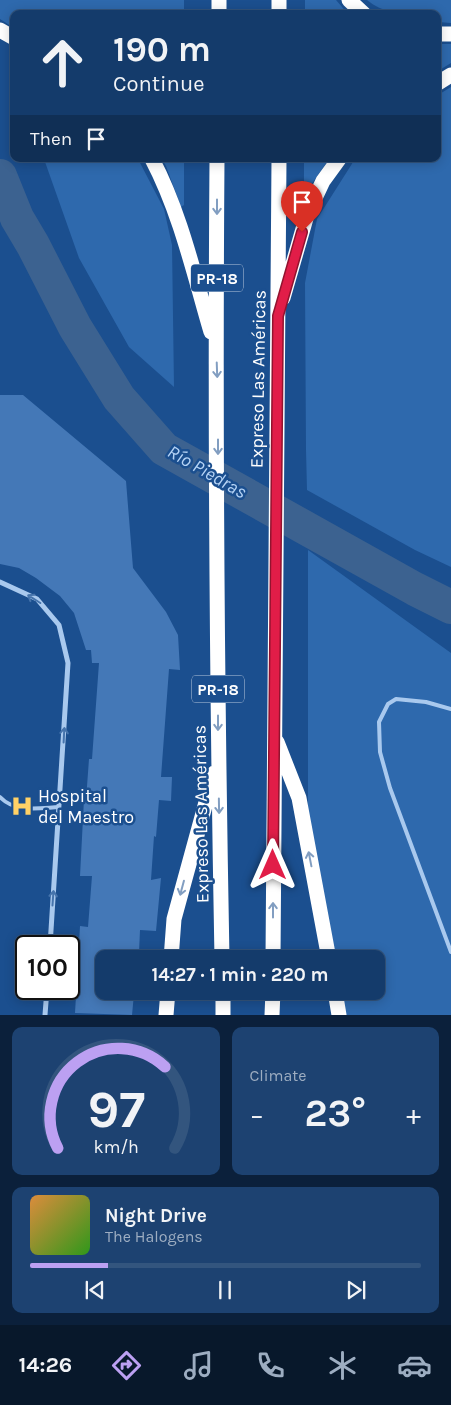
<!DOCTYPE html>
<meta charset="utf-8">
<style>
body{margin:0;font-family:Karla,sans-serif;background:#1d4271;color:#f1f3f6;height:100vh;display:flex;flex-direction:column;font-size:19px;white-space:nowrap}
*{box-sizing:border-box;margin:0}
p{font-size:16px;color:#9dadc1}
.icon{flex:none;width:28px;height:28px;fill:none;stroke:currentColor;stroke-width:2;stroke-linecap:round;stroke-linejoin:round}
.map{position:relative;height:1015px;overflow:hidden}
.sheet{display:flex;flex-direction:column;gap:12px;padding:12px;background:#0b203b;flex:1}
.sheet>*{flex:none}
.top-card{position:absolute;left:10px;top:10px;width:431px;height:152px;border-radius:10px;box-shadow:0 2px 12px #0003,0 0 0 1px #33557e;background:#143b6b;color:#f1f3f6;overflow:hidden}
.speed{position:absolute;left:15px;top:935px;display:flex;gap:10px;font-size:25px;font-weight:700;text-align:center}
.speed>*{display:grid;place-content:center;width:65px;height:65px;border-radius:50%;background:#143b6b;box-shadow:0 2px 12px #0003,0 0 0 1px #33557e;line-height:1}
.speed .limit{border:2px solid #111;border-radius:8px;background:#fff;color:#111}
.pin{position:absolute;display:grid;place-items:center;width:42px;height:42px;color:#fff;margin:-51px -21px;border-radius:50% 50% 50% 0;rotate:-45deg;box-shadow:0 0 5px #0007}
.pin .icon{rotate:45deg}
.me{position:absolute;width:55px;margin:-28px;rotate:0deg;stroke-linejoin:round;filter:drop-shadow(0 0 4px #0008)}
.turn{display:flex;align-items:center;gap:18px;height:105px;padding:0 20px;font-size:22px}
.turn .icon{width:65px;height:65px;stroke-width:2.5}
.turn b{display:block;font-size:35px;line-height:42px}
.then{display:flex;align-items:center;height:48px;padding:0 20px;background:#0003;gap:10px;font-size:19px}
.big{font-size:38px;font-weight:700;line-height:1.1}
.sheet .card{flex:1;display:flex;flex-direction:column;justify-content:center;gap:8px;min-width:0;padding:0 18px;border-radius:10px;background:#1d4271}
.sheet .dial{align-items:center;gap:0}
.dial svg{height:130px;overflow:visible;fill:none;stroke:#33557e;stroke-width:7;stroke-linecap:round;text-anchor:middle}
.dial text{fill:#f1f3f6;stroke:none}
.song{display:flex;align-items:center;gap:15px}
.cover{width:60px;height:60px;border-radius:8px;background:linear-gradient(135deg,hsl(30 70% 55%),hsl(110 70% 35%))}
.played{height:5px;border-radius:2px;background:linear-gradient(90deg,#bca0f2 20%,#33557e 20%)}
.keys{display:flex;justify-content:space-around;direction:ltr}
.heat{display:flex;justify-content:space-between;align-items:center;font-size:28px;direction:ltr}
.sheet .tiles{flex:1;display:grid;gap:12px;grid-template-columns:1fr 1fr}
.card:last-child{grid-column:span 2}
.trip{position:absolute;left:95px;top:950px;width:290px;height:50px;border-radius:10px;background:#143b6b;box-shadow:0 2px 12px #0003,0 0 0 1px #33557e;font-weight:700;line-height:50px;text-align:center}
.tab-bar{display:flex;height:80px;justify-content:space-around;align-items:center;background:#08182b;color:#9dadc1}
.tab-bar .icon{width:35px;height:35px}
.tab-bar .current{color:#bca0f2}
.tab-bar b{font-size:22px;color:#f1f3f6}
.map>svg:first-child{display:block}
.green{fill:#2e69ad}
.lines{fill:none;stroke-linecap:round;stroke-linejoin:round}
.stream{stroke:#9cc4f0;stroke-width:5.5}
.river{stroke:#3c6290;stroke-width:34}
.building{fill:#4478b7}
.service{stroke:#a9c9ee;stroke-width:4}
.minor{stroke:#a9c9ee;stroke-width:5}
.motorway{stroke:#fff;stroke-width:15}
.oneway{stroke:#829ec1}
.oneway2{stroke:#4674ac}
.route-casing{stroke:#92132f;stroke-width:12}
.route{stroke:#e11d48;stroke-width:9}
.labels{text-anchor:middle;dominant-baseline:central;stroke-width:5;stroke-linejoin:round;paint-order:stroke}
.shield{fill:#1b4f8f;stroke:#bbcadd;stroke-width:1}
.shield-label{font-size:16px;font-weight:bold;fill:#fff}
.street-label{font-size:18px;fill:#fff;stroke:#1b4f8f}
.poi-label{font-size:18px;fill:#fff;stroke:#1b4f8f;text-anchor:start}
.water-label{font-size:19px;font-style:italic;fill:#b5d3f5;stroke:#1b4f8f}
</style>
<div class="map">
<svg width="451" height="1015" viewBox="0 0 451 1015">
<rect width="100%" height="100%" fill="#1b4f8f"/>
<path class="green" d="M 0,0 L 184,0 L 184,14 L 14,14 L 14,28 L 0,19 Z
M 305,0 L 336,0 L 348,14 L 305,14 Z
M 367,0 L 451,0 L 451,23 L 438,22 L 438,14 C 413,14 387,17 367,0 Z
M 438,44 L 451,44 L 451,63 L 438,71 Z
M 451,87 L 451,567 L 415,550 L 307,490 L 306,450 L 305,283 L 317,219 L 355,159 L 438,159 L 438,95 Z
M 44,159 L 138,159 L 164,209 L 172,245 L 174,387 L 129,347 L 79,258 Z
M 162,159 L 184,159 L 184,205 L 181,207 L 166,166 Z
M 304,159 L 329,159 L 304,195 Z
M 308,550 L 451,653 L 451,1015 L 345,1015 L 341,991 L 376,991 L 376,959 L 336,959 L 308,810 Z"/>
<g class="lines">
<path class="stream" d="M 0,216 L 17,218"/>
<path class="river" d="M 0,176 L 17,218 L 33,245 L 75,327 L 119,398 L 164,449 L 415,589 L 451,607"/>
</g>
<path class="building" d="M 0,395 L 23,395 L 126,481 L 133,568 L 166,612 L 178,635 L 180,670 L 169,669 L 161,777 L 172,777 L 171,801 L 159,800 L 156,837 L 154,836 L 151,880 L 161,878 L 156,931 L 140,930 L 139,953 L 136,953 L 136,959 L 104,959 L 104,991 L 122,991 L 122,994 L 134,994 L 132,1015 L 75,1013 L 80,926 L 88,927 L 92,876 L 80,876 L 84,799 L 86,800 L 89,759 L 92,759 L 99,663 L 92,663 L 91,650 L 86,650 L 74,613 L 60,596 L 36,578 L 19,568 L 0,564 Z"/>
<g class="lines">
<path class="service" d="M 451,709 L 426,702 L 396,699 L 388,704 L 379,722 L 380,752 L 390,788 L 451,952
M 0,797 C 15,813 39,808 59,807"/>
<path class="minor" d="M 0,582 L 37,599 L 59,625 L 68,663 L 50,946
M 45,1015 L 47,989"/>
<path class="motorway" d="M 349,0 L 364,14
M 219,14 L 219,0
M 279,14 L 279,0
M 0,30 L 14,38
M 438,34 L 451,34
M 438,83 L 451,75
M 152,159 C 180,212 194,274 211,332
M 217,159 C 215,425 217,692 222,959
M 283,298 L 307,215 L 323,181 L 339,159
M 277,742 L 299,798 L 329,959
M 171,959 L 174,919 L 214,773
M 273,959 L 279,159
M 223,991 L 223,1015
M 335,991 L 339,1015
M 166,1015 L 168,991
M 272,1015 L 273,991"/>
</g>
<defs><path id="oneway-shaft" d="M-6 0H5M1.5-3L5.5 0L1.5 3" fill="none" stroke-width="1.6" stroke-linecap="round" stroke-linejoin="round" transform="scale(1.25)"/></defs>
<g class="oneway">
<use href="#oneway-shaft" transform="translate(217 207) rotate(90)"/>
<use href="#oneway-shaft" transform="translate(217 370) rotate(88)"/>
<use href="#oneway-shaft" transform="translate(218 447) rotate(90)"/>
<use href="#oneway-shaft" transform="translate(218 723) rotate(90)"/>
<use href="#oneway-shaft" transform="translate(219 806) rotate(89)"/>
<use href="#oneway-shaft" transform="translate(310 859) rotate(-101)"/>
<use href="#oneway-shaft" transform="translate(182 888) rotate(105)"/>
<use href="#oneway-shaft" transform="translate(273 910) rotate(-90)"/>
</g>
<g class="oneway2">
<use href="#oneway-shaft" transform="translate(34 599) rotate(-148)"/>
<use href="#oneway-shaft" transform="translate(64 735) rotate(-87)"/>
<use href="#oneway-shaft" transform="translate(53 898) rotate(-86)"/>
</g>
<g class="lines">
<g class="route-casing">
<path id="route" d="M 273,865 L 278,316 L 302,232"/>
</g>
<use href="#route" class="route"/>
</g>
<defs>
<g id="hospital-bare" transform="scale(1.725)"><path d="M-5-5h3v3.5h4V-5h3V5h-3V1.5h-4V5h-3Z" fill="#ffd166" stroke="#1b4f8f" stroke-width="2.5" paint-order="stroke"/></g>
</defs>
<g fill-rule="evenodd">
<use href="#hospital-bare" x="22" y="806"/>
</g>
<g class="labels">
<g class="shield">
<rect x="191" y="264.5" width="52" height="27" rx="4"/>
<rect x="192" y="675.5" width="52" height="27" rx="4"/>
</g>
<g class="shield-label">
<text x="217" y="278">PR-18</text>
<text x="218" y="689">PR-18</text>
</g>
<g class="street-label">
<text transform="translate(258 379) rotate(-89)">Expreso Las Américas</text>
<text transform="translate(201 814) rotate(-91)">Expreso Las Américas</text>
</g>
<g class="poi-label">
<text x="38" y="796">Hospital<tspan x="38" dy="21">del Maestro</tspan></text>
</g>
<g class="water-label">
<text transform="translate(207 472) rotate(30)">Río Piedras</text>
</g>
</g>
</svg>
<div class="speed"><div class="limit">100</div></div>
<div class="pin" style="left:302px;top:232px;background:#d93025"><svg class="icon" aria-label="arrive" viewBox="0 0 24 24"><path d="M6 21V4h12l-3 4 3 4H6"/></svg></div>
<svg class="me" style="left:273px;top:865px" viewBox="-20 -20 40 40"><path d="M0-17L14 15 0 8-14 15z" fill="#e11d48" stroke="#fff" stroke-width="4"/></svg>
<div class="trip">14:27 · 1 min · 220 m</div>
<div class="top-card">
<div class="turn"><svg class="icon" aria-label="ahead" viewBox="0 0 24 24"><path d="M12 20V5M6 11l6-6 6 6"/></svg><div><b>190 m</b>Continue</div></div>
<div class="then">Then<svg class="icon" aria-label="arrive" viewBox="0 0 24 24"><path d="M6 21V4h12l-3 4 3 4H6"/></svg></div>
</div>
</div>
<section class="sheet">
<div class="tiles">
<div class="card dial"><svg viewBox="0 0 100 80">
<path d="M14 69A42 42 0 1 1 86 69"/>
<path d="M14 69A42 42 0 0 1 80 19" stroke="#bca0f2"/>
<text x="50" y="56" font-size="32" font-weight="700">97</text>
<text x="50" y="72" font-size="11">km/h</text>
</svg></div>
<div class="card"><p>Climate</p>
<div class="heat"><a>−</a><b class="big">23°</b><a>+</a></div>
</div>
<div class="card">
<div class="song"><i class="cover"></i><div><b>Night Drive</b><p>The Halogens</p></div></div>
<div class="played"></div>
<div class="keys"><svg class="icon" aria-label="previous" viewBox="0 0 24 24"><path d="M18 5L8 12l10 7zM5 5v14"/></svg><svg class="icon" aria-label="pause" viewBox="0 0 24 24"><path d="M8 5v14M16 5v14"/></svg><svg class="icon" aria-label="next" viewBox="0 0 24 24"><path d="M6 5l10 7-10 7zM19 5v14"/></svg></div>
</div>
</div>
</section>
<nav class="tab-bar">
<b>14:26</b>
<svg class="icon current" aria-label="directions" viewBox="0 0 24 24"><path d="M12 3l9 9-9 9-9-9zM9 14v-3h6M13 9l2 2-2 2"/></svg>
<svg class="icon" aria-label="music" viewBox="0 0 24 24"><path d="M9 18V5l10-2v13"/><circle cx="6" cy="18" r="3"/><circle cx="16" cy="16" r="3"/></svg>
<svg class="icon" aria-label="phone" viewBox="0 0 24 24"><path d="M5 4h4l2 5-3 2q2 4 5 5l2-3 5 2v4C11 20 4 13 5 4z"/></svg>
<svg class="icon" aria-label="climate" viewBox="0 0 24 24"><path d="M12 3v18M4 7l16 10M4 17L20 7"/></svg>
<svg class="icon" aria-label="car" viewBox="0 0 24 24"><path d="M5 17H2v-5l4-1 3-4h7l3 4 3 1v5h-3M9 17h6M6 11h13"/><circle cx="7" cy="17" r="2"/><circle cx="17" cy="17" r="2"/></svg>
</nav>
